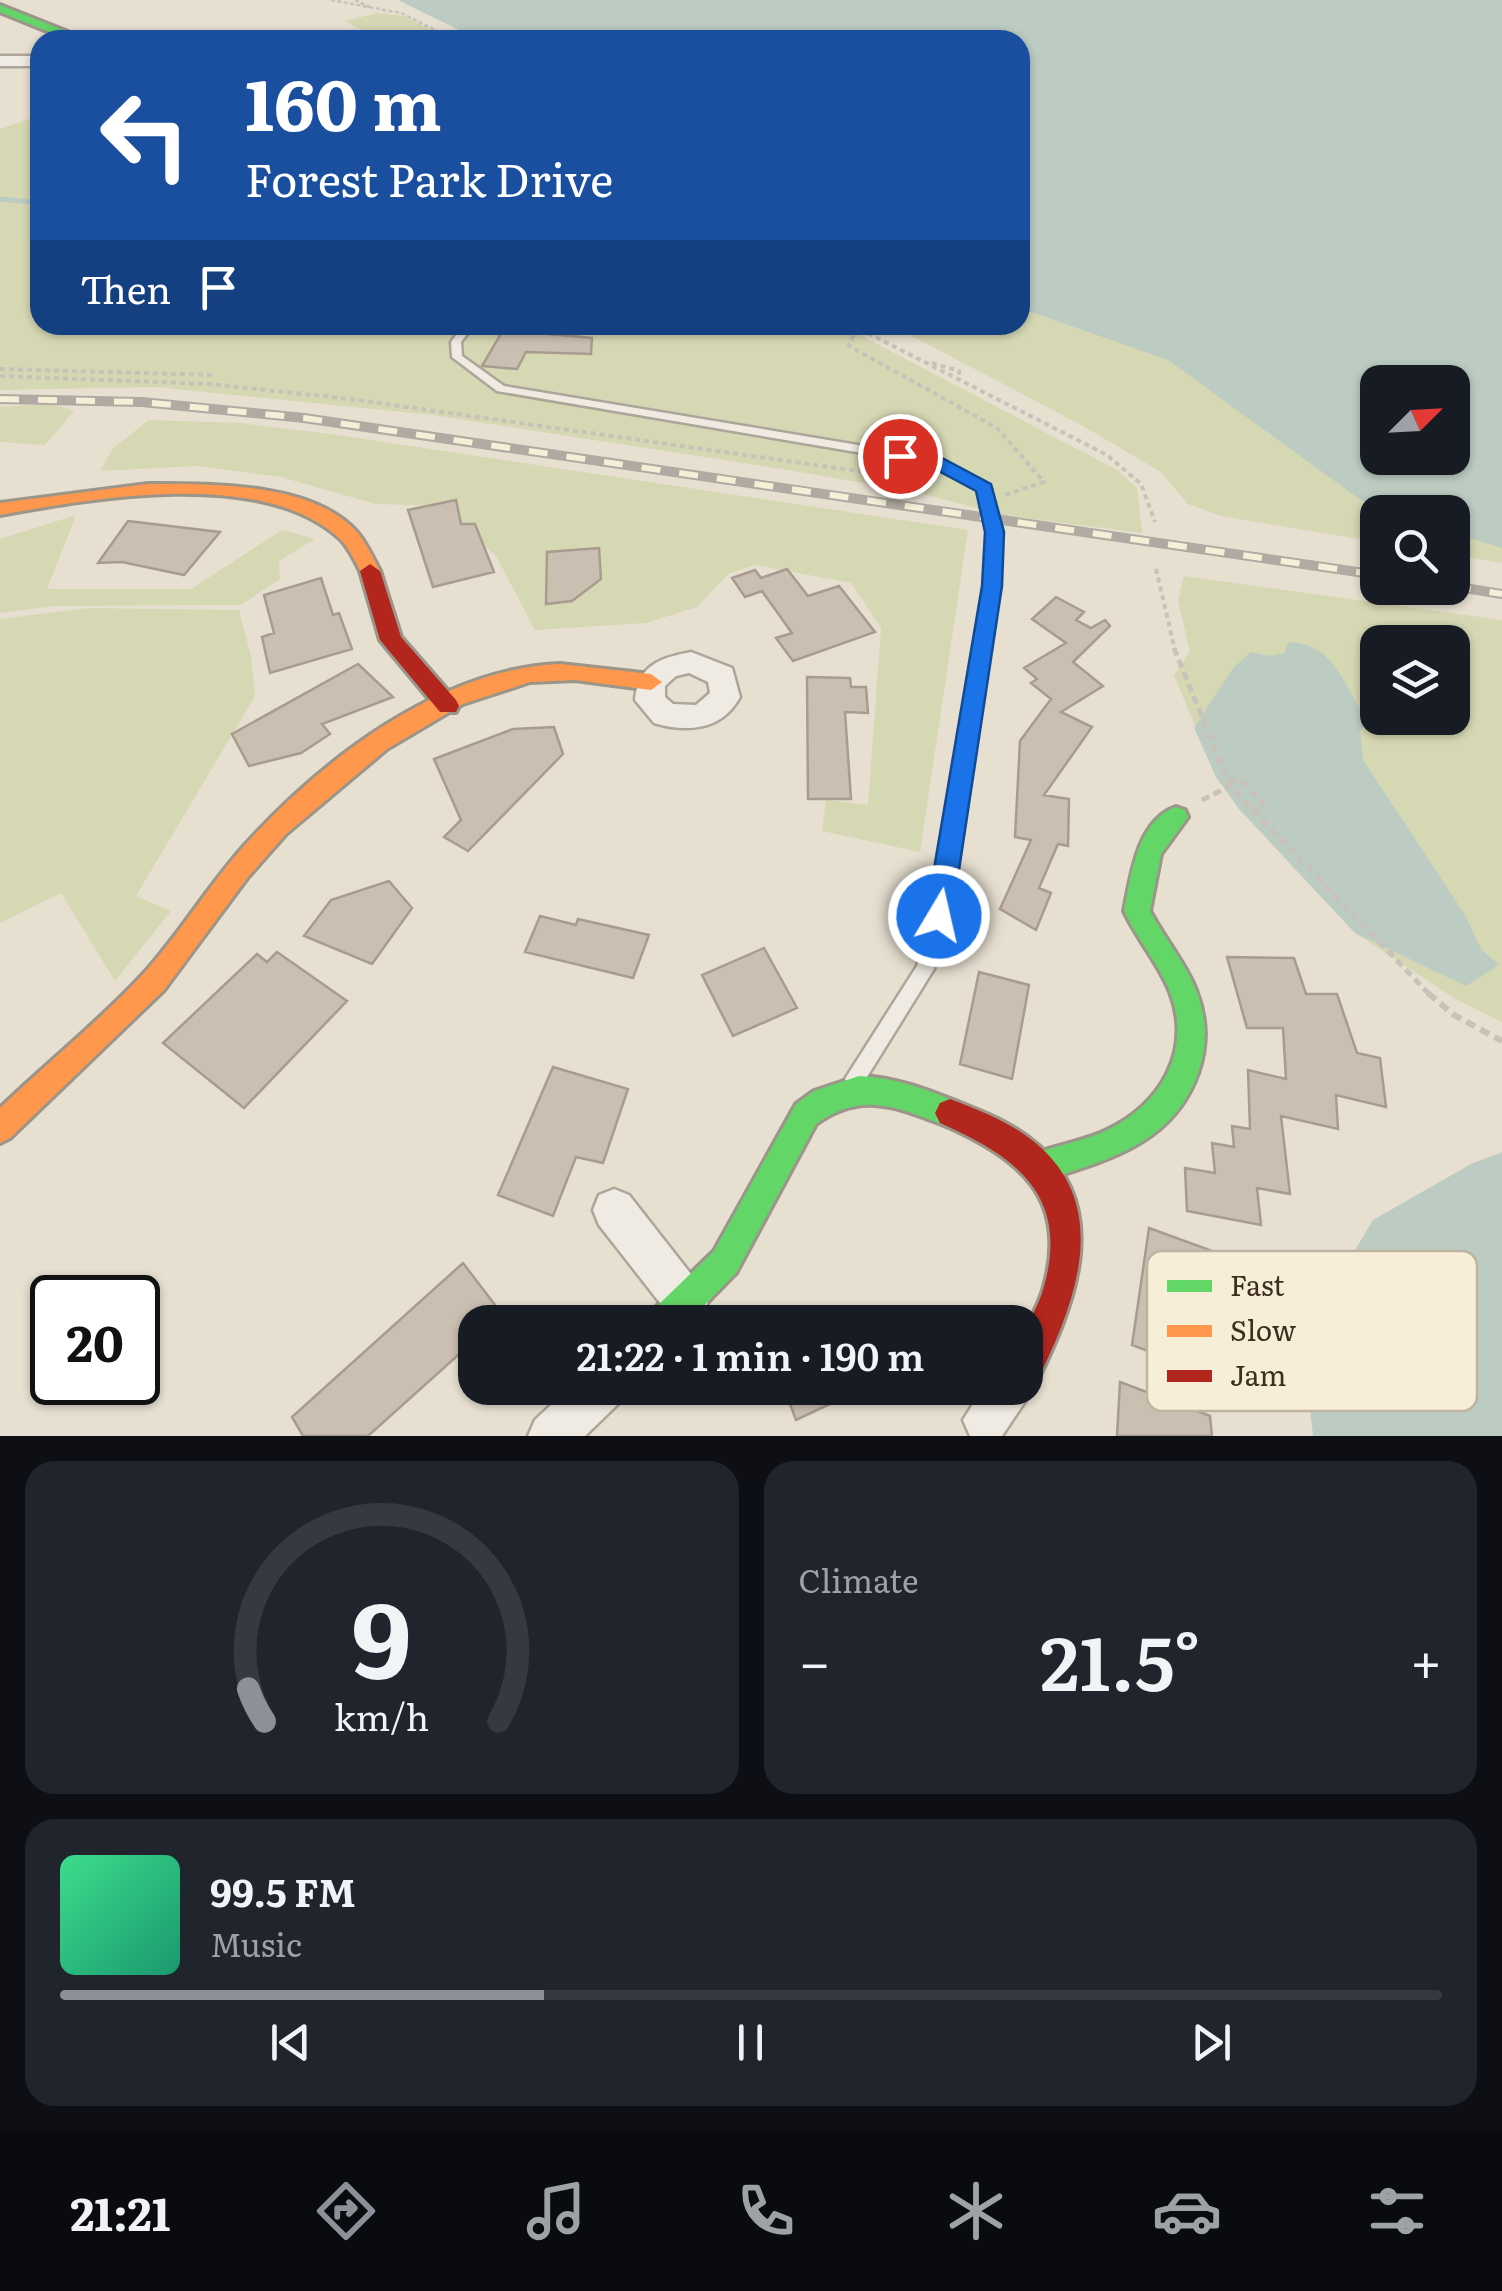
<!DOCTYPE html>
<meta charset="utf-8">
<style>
body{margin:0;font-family:Literata,serif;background:#20242c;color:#f1f3f6;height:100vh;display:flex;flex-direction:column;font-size:38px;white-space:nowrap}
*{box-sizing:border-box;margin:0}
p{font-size:32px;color:#9ea1a6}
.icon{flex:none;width:55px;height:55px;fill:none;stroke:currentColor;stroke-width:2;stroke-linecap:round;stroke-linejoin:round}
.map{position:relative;height:1436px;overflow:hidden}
.sheet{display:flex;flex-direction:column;gap:25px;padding:25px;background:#0d0f14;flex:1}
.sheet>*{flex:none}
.top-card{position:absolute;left:30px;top:30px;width:1000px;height:305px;border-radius:30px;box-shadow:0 2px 8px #0004;background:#1a4fa0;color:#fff;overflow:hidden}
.needle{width:65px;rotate:66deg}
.fabs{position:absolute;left:1360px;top:365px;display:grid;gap:20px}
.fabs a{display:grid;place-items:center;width:110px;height:110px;border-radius:20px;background:#171b24;box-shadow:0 2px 8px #0004;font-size:50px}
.speed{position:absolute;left:30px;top:1275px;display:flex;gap:20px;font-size:50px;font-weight:700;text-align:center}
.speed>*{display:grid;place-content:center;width:130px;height:130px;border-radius:50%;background:#171b24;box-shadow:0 2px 8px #0004;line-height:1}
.speed .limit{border:5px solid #111;border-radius:15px;background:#fff;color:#111}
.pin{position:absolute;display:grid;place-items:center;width:85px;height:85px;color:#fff;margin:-42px;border:5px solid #fff;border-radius:50%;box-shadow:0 2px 10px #0007}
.me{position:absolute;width:110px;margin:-55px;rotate:9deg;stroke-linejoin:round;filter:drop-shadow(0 0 8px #0008)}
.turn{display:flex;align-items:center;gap:35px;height:210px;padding:0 50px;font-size:45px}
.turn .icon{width:130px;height:130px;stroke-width:2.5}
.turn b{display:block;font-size:70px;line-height:85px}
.then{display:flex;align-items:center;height:95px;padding:0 50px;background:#0003;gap:20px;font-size:38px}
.big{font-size:75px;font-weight:600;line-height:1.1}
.sheet .card{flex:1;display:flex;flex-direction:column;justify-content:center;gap:15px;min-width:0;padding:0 35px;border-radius:30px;background:#20242c}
.sheet .dial{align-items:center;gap:0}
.dial svg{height:260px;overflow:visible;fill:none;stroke:#363941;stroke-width:7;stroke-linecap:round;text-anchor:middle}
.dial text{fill:#f1f3f6;stroke:none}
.song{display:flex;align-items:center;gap:30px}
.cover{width:120px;height:120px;border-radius:15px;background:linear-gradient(135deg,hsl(150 70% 55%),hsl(160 70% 35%))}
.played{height:10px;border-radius:5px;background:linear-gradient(90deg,#8c9099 35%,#363941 35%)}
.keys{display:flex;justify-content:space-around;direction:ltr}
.heat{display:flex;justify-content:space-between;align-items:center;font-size:55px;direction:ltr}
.sheet .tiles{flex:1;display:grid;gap:25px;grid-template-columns:1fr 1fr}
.card:last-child{grid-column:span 2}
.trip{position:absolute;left:458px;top:1305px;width:585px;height:100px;border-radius:30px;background:#171b24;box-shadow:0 2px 8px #0004;font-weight:600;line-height:100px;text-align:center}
.tabs{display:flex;height:160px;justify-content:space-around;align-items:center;background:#090b0e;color:#9ea1a6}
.tabs .icon{width:70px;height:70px}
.tabs .active{color:#8c9099}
.tabs b{font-size:45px;color:#f1f3f6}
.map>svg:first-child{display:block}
.green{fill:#d6d7b3;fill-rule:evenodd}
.water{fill:#bcccc2;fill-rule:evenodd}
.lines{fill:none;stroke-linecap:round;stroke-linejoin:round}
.stream{stroke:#bcccc2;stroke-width:5}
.building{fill:#cbbfb2;stroke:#a89c90;stroke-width:2.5}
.lane-casing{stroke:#ada599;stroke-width:5}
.street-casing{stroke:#ada599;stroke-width:5}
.fast-casing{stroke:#9c958a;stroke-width:6}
.slow-casing{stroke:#9c958a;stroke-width:6}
.jam-casing{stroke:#9c958a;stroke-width:6}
.path-far3{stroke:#c8c2b9;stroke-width:2.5;stroke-dasharray:4 2.5;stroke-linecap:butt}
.path-far2{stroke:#c8c2b9;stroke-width:4;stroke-dasharray:5 4;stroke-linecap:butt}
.path-far1{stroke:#c8c2b9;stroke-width:5;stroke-dasharray:8 5;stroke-linecap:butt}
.path{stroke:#c8c2b9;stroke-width:6;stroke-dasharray:10 6;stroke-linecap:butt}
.lane{fill:#efebe3;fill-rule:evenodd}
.street{fill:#efebe3;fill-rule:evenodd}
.fast{fill:#63d668;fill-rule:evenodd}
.slow{fill:#ff974d;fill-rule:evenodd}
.jam{fill:#b3261e;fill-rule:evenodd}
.rail-casing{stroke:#afaaa2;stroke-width:10}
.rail{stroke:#f7eed8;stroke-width:6;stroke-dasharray:19;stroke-linecap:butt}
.route{fill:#1a73e8;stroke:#114b97;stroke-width:2.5}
.key{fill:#f7eed8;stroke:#bfb4a1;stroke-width:2.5}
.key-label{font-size:28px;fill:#3d2e20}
</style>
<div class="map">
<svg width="1502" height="1436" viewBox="0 0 1502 1436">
<rect width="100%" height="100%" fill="#e7e0d1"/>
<path class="green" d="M 377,13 L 404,16 L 451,40 L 380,40 L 345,21 Z
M 40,115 L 40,325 L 841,325 L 1117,470 L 1137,488 L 1142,533 L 1002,515 L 915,492 L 794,471 L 433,415 L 155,387 L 0,390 L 0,129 Z
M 1502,162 L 1502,563 L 1453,555 L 1452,512 L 1378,512 L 1377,542 L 1221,516 L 1188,504 L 1161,472 L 1083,426 L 891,325 L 1020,325 L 1020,173 ZM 1378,382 L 1452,382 L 1452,458 L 1378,458 Z
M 53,404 L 74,411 L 45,445 L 0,442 L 0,407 Z
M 149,420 L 240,423 L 338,435 L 968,530 L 920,852 L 822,831 L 826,800 L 868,805 L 881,628 L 851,583 L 755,565 L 728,574 L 697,607 L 646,623 L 535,630 L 496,556 L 441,506 L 376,504 L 281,477 L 197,466 L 100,471 L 113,448 Z
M 76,515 L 47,589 L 191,589 L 282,530 L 315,539 L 279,561 L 280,579 L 241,605 L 54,606 L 0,613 L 0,539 Z
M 1184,576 L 1502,620 L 1502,1022 L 1454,998 L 1355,933 L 1293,867 L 1216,777 L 1174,675 L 1190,652 L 1178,600 ZM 1378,642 L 1452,642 L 1452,718 L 1378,718 Z
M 88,608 L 239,610 L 251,656 L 255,696 L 136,896 L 171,911 L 115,981 L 61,893 L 0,923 L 0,619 Z"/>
<path class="water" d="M 398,0 L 1502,0 L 1502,548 L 1453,533 L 1452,512 L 1388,512 L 1372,508 L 1168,360 L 1020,308 L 1020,40 L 479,40 ZM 1378,382 L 1452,382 L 1452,458 L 1378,458 Z
M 1289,642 C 1336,643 1346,691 1368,722 L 1360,731 L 1363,760 L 1465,915 L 1481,949 L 1499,965 L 1466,986 L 1355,933 L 1239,809 L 1216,777 L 1194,728 L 1233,668 L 1251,652 L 1269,656 L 1284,653 Z
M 1502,1152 L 1502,1436 L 1313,1436 L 1302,1339 L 1373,1220 L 1471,1164 Z"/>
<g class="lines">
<path class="stream" d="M 0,199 L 40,203"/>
</g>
<path class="building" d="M 503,330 L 592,338 L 591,354 L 526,352 L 517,369 L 482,366 Z
M 456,500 L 461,524 L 475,524 L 494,572 L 433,587 L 408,510 Z
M 128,521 L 220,532 L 184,575 L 122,562 L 98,563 Z
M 599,548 L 601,579 L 572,601 L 546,604 L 547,552 Z
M 787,569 L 808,596 L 839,586 L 875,632 L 793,661 L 776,638 L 792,633 L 762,591 L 745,597 L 732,578 L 755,570 L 761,578 Z
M 321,578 L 333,615 L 339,613 L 352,649 L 270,673 L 262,637 L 274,633 L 264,595 Z
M 1056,597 L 1084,612 L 1076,620 L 1091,628 L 1105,620 L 1110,626 L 1073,662 L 1103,686 L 1061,712 L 1092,727 L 1044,795 L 1069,799 L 1068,846 L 1058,844 L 1039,888 L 1051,893 L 1036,930 L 1000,909 L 1031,840 L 1015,837 L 1020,741 L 1051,699 L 1031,683 L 1037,679 L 1024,668 L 1066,643 L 1032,619 Z
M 358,664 L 393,697 L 322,724 L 330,734 L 301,753 L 249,766 L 232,734 Z
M 807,677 L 850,678 L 851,687 L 866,687 L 868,713 L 845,712 L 851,799 L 808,799 Z
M 554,727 L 563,754 L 468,851 L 444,837 L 461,820 L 434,759 L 513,729 Z
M 389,881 L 412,908 L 372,964 L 304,936 L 331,900 Z
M 540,916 L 576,925 L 578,919 L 649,935 L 633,978 L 525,952 Z
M 764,948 L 797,1008 L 733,1036 L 702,975 Z
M 277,952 L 347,1001 L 244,1108 L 163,1043 L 257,954 L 267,962 Z
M 1227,957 L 1294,958 L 1306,994 L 1337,994 L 1357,1053 L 1380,1058 L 1386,1107 L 1336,1095 L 1338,1129 L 1281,1116 L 1290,1194 L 1257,1188 L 1261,1225 L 1187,1211 L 1185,1168 L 1215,1173 L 1212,1143 L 1234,1147 L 1232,1126 L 1250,1129 L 1248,1070 L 1286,1079 L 1283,1028 L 1247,1028 Z
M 979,972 L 1029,985 L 1012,1079 L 960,1064 Z
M 553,1067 L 628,1089 L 603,1163 L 576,1157 L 553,1216 L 498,1195 Z
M 1149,1228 L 1229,1257 L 1218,1378 L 1132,1345 Z
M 463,1263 L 508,1322 L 475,1322 L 475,1340 L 368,1436 L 303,1436 L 292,1417 Z
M 1120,1382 L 1210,1416 L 1212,1436 L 1117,1436 Z
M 784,1388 L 826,1388 L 832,1403 L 796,1420 Z"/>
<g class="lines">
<g class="lane-casing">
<path id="lane" d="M 464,325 L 474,325 L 461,342 L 462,356 L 504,386 L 936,458 L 991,488 L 1000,532 L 999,587 L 948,917 L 934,969 L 862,1085 L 855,1088 L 848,1085 L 845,1079 L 917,966 L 930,917 L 985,587 L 988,532 L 979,490 L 933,465 L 497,391 L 452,357 L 451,342 Z"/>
</g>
<g class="street-casing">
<path id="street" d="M 0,56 L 40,56 L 40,66 L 0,66 Z
M 691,652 L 732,668 L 740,697 C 722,730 688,733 654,723 L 635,700 C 638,665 660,658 691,652 ZM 689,673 L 708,682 L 710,693 L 696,705 L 673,704 L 665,697 L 665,686 L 676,676 Z
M 614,1189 L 629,1195 L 701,1287 L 708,1302 L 701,1317 L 689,1322 L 671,1317 L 599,1225 L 593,1210 L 599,1195 Z
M 1025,1371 L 1034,1388 L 1002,1436 L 970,1436 L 963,1420 L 983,1388 L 1025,1388 Z
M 569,1388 L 625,1388 L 618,1404 L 585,1436 L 528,1436 L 535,1420 Z"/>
</g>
<g class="fast-casing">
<path id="fast" d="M 0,5 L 83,38 L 84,40 L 69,40 L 0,12 Z
M 1176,807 L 1185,810 L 1188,817 L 1161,854 L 1150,911 C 1164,938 1185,962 1196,990 C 1207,1018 1208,1045 1198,1073 C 1173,1144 1107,1160 1042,1181 L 1031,1177 L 1027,1166 L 1031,1155 C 1055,1145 1082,1142 1105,1131 C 1160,1105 1193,1052 1170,992 C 1159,964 1137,939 1124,911 C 1131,877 1137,820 1176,807 Z
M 859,1076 C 894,1077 928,1090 960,1103 L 965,1113 L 960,1123 L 950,1127 C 900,1109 864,1089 816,1124 L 736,1273 L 688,1322 L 649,1322 L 653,1310 L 714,1251 L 796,1104 L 814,1091 Z"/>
</g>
<g class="slow-casing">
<path id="slow" d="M 148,484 C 209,484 311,482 356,531 C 366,542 373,558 380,571 L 370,578 L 363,576 C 356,564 349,546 338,537 C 260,468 94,498 0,515 L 0,503 Z
M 560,664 L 651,674 L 662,682 L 651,690 L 575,680 L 530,682 L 463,704 L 387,749 L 286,834 L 248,877 L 164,990 L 10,1138 L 0,1143 L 0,1108 C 48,1062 100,1021 145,972 C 181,932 208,886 244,846 C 322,760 439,669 560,664 Z"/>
</g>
<g class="jam-casing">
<path id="jam" d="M 370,564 L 380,571 L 401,637 L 456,700 L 459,706 L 456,712 L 440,712 L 380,640 L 360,571 Z
M 950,1099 C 981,1111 1013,1123 1039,1146 C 1113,1211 1073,1308 1037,1381 L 1025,1386 C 1025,1370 1021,1347 1026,1332 C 1030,1318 1039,1304 1043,1290 C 1071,1196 1017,1157 940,1123 L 935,1113 L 940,1103 Z"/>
</g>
<path class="path-far3" d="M 331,0 L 401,13 L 455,40
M 355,0 L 370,7"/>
<path class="path-far2" d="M 852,325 L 1107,455 L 1141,484 L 1155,522
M 857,327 L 849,346 L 997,428 L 1044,482 L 1005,495
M 932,363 L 959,371 L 960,379
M 0,369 L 215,375
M 0,376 L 209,384 L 351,399 L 935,482
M 1156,569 L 1175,650"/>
<path class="path-far1" d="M 1174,648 L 1230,786 L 1431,996
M 1229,780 L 1242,781 L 1264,804 L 1253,810
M 1202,800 L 1230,786"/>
<path class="path" d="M 1428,993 L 1454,1015 L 1502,1041"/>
<use href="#lane" class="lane"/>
<use href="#street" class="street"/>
<use href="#fast" class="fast"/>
<use href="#slow" class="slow"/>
<use href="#jam" class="jam"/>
<g class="rail-casing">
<path id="rail" d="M 0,399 L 142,402 L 304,418 L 1378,575
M 1452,586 L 1502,594"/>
</g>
<use href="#rail" class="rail"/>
</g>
<path class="route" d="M 900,450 L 942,458 L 991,484 L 1004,532 L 1002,586 L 952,916 L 949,925 L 930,925 L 926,916 L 982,586 L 985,532 L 976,491 L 931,467 L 893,460 L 893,452 Z"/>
<rect x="1147" y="1251" width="330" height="160" rx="15" class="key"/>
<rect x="1167" y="1280" width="45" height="12" fill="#63d668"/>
<rect x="1167" y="1325" width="45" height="12" fill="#ff974d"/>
<rect x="1167" y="1370" width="45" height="12" fill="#b3261e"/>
<g class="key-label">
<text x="1230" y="1296">Fast</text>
<text x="1230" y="1341">Slow</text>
<text x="1230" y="1386">Jam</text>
</g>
</svg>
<div class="fabs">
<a><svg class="needle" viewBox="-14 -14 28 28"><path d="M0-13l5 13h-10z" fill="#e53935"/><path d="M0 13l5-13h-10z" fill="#9ea1a6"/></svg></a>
<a><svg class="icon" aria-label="search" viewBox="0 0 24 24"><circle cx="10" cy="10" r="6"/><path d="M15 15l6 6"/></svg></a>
<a><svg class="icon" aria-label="layers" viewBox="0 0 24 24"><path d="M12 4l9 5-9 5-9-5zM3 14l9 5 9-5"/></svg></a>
</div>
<div class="speed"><div class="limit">20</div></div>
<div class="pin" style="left:900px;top:456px;background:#d93025"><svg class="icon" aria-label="arrive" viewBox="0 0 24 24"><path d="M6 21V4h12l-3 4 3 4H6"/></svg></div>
<svg class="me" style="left:939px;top:916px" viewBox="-20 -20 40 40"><circle r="17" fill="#1a73e8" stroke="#fff" stroke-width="3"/><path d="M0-11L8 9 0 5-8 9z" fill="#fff"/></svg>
<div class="trip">21:22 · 1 min · 190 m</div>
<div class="top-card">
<div class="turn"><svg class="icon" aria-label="left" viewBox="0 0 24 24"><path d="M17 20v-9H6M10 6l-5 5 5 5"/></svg><div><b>160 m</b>Forest Park Drive</div></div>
<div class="then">Then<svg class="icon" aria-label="arrive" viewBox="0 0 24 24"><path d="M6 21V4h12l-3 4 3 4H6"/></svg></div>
</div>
</div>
<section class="sheet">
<div class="tiles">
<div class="card dial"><svg viewBox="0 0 100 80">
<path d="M14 69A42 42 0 1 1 86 69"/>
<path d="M14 69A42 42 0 0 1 9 59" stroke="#8c9099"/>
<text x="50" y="56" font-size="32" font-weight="700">9</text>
<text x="50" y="72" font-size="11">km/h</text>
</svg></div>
<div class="card"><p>Climate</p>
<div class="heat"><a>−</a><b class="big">21.5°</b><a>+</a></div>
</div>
<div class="card">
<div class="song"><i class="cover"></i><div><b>99.5 FM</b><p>Music</p></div></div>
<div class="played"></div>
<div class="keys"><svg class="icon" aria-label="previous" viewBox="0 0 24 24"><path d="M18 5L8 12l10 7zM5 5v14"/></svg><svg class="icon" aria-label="pause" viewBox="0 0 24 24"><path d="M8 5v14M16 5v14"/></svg><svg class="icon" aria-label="next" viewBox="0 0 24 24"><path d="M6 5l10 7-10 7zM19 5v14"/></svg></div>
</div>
</div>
</section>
<nav class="tabs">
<b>21:21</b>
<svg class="icon active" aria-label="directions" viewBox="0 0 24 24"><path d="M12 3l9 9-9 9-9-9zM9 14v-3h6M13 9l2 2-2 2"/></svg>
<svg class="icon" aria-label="music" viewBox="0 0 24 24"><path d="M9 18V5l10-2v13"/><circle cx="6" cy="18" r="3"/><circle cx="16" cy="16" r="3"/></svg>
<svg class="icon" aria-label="phone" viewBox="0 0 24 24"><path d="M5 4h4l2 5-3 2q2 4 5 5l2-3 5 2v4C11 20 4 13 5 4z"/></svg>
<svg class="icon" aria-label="climate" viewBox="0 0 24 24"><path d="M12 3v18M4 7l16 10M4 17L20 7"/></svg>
<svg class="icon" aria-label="car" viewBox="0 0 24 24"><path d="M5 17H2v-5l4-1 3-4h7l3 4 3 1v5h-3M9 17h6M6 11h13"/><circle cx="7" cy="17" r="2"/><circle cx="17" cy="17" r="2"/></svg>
<svg class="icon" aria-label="filters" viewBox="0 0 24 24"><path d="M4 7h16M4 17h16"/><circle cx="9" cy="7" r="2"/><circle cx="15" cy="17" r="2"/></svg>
</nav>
